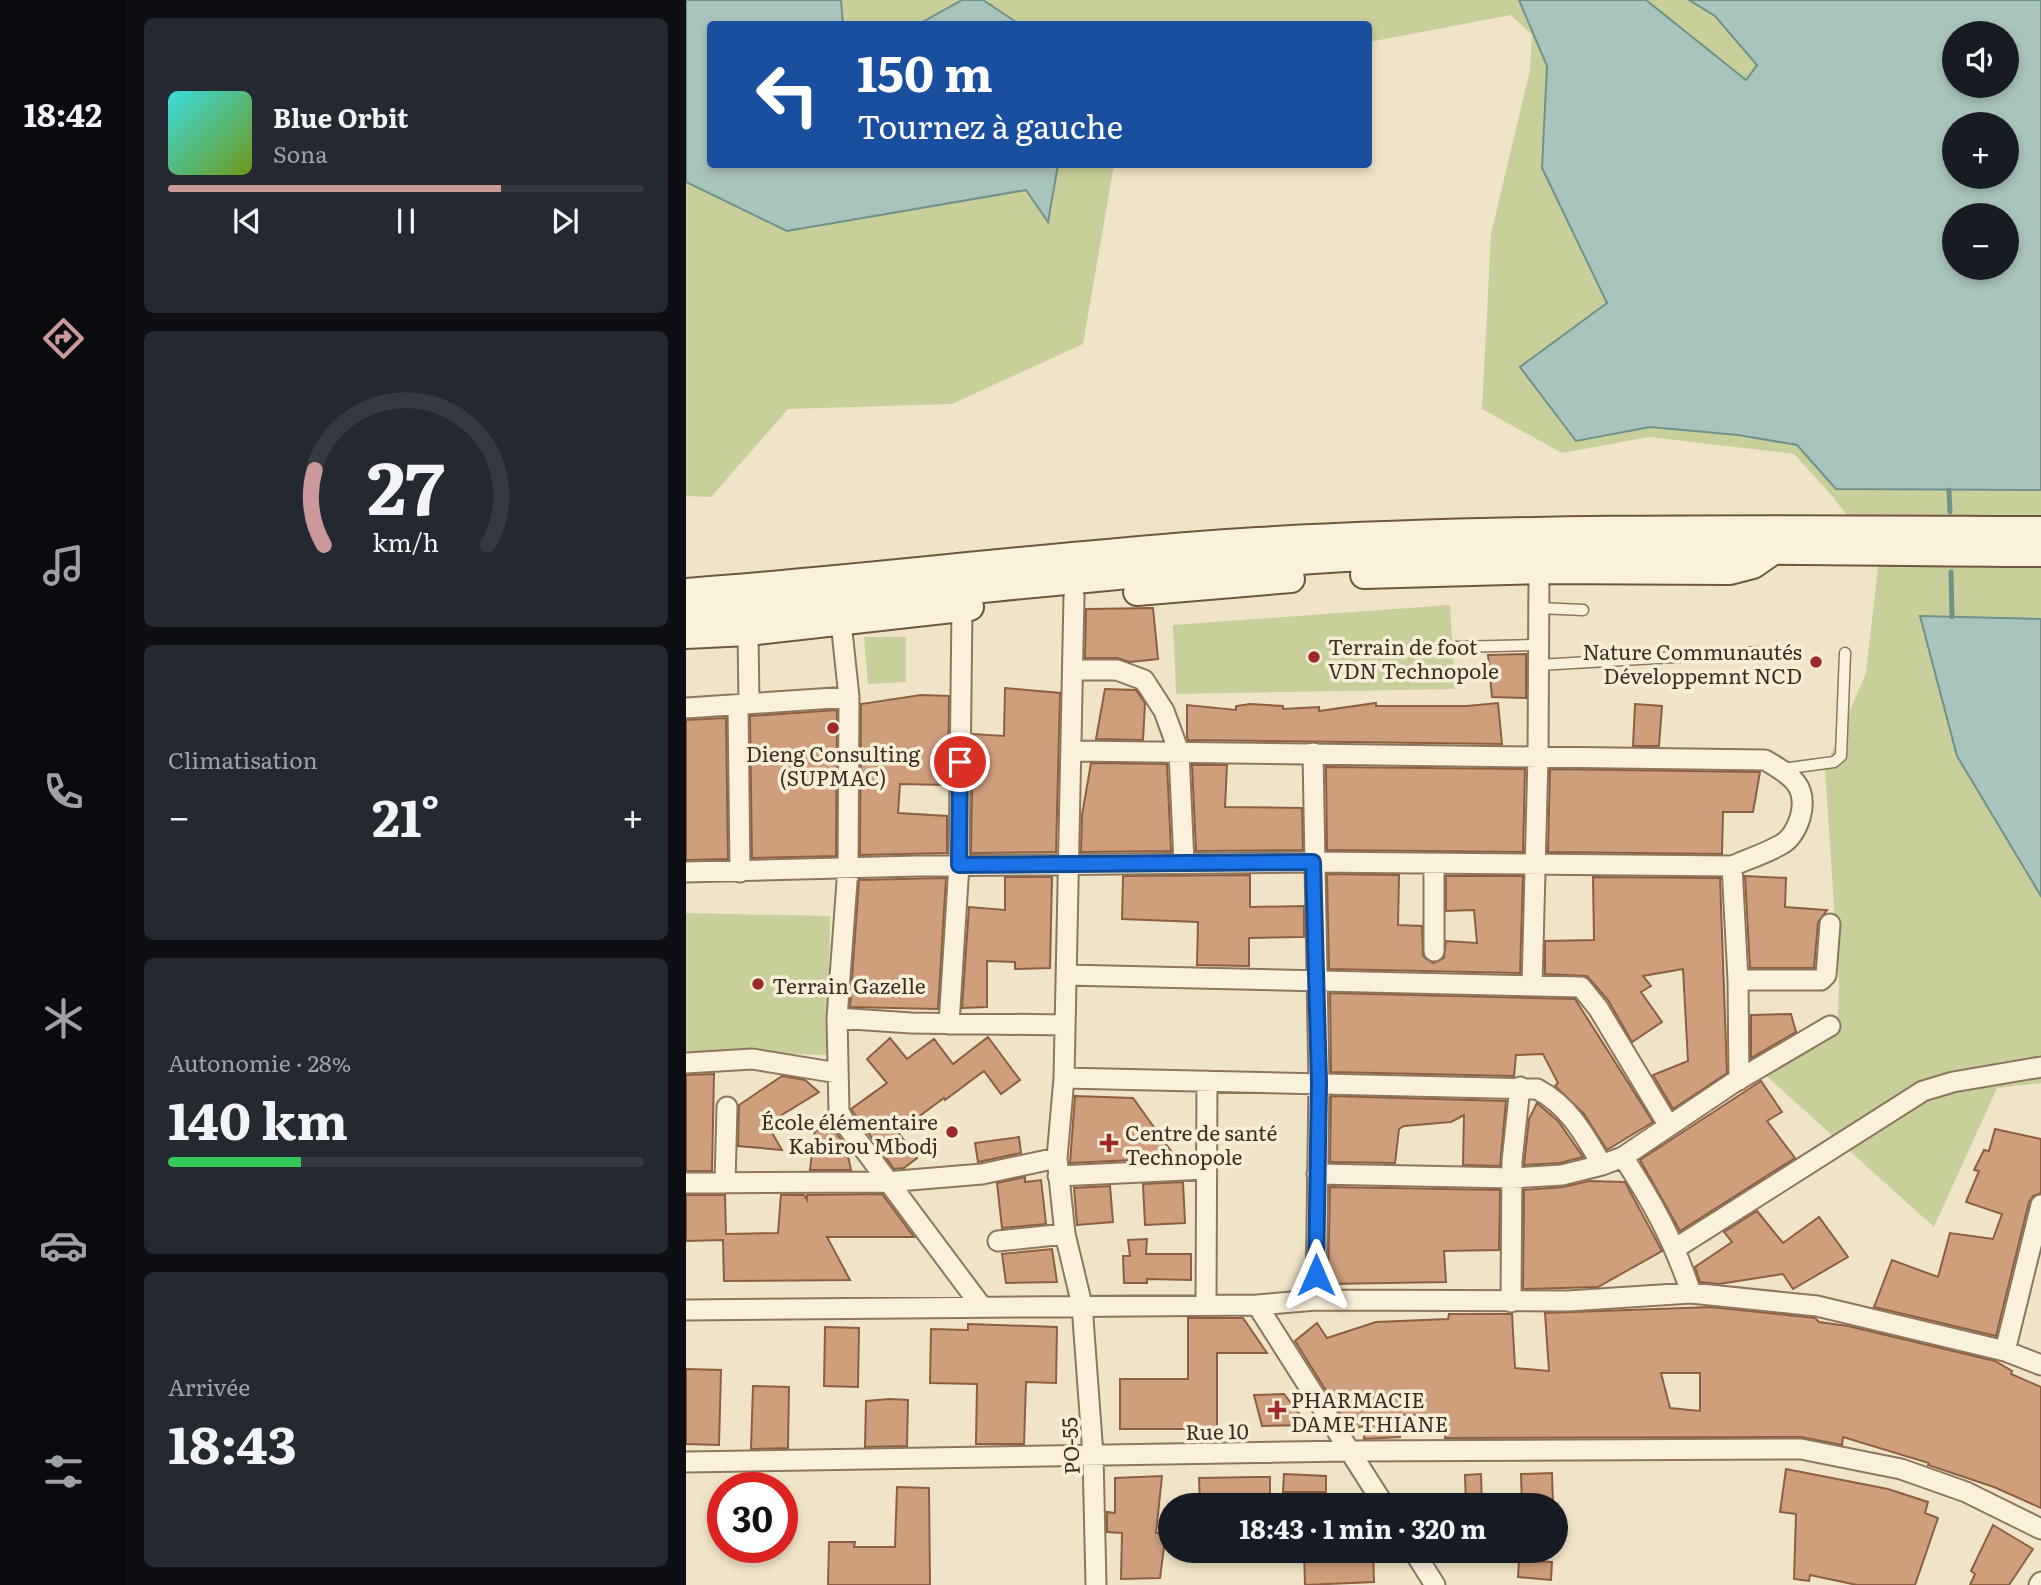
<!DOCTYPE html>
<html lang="fr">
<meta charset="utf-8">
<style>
body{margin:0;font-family:Literata,serif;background:#242831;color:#f1f3f6;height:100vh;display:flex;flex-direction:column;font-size:26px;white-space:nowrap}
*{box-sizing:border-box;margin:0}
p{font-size:23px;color:#9ea1a6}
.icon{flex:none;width:38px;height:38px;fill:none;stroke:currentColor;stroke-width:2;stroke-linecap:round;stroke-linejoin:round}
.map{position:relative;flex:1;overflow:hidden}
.side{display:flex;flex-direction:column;gap:18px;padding:18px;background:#0d0f14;width:560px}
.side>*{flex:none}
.hud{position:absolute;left:21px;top:21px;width:665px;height:147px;border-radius:7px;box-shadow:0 4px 10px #0003;background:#1a4fa0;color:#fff;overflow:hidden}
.tools{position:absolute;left:1256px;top:21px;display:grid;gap:14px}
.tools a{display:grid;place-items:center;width:77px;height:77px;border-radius:50%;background:#171b24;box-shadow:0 4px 10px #0003;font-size:35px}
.speed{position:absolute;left:21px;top:1472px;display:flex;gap:14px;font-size:35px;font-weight:700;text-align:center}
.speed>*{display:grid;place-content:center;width:91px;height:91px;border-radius:50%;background:#171b24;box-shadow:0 4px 10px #0003;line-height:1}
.speed .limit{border:10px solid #d22;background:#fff;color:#111}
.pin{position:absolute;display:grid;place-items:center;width:60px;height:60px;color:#fff;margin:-30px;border:4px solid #fff;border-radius:50%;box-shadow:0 2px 7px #0007}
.me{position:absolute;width:77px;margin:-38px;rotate:0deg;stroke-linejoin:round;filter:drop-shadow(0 0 5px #0008)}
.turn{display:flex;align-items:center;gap:24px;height:147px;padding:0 35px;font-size:32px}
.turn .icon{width:91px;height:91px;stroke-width:2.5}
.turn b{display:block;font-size:49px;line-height:60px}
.big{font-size:52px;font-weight:700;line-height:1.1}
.side .tile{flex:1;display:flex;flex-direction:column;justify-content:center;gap:10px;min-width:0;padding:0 24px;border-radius:10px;background:#242831}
.side .dial{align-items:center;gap:0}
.dial svg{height:182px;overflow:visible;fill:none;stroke:#363941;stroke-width:7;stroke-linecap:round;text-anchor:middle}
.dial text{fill:#f1f3f6;stroke:none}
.song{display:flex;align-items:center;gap:21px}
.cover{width:84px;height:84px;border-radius:10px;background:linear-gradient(135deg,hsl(180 70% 55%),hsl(80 70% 35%))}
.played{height:7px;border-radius:4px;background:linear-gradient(90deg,#cc999b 70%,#363941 70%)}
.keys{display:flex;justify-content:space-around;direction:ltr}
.heat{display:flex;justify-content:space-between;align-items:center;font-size:38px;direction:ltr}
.charge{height:10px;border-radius:5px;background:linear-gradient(90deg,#34c759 28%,#363941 0)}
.trip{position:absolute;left:472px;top:1493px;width:410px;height:70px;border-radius:35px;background:#171b24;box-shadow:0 4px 10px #0003;font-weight:700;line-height:70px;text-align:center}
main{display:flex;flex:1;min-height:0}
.menu{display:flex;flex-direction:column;width:126px;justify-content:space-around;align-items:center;background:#090b0e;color:#9ea1a6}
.menu .icon{width:49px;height:49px}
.menu .selected{color:#cc999b}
.menu b{font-size:32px;color:#f1f3f6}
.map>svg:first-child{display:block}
.green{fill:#c9cf9b}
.water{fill:#a9c4bc;stroke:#6f938a;stroke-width:2;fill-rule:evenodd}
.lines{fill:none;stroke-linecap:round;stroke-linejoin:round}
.stream{stroke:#6f938a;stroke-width:5}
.building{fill:#cf9f7d;stroke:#8d5f41;stroke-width:2;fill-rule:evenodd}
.service-casing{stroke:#8d765c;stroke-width:13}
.minor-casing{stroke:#8d765c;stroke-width:23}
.secondary-casing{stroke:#6f573f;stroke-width:30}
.service{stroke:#faf1dc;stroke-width:10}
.minor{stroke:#faf1dc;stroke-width:19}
.secondary{stroke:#faf1dc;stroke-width:26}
.route-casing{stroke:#114b97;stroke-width:18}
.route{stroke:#1a73e8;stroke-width:12}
.poi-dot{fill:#9e2a2b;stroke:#f7eed8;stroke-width:2.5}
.labels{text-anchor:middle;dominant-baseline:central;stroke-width:7;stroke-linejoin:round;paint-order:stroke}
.poi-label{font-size:21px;fill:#3d2e20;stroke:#f7eed8;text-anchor:start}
.street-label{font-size:21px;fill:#3d2e20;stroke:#f7eed8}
</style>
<main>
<nav class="menu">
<b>18:42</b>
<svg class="icon selected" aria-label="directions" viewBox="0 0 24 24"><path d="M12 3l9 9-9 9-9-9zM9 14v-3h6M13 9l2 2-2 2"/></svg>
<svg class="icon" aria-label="music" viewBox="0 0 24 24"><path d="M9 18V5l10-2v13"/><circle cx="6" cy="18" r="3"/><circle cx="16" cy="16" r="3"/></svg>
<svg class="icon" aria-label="phone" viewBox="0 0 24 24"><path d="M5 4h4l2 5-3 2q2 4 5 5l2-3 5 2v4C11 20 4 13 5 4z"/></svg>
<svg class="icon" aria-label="climate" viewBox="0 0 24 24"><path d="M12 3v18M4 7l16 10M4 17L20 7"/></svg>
<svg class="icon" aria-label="car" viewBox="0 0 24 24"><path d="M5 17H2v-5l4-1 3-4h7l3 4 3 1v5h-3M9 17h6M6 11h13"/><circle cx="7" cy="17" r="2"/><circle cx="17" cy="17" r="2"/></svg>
<svg class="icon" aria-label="filters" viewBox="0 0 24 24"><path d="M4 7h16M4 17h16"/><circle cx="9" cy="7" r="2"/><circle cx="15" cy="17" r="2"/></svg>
</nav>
<section class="side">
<div class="tile">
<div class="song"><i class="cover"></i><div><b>Blue Orbit</b><p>Sona</p></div></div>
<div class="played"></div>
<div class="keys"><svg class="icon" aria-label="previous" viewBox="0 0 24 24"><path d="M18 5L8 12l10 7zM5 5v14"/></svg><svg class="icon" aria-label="pause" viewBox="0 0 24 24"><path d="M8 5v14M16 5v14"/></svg><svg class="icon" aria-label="next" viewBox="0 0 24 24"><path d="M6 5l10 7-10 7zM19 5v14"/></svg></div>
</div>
<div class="tile dial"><svg viewBox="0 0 100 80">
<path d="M14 69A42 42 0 1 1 86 69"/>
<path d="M14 69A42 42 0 0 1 10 36" stroke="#cc999b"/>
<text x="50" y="56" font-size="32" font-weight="700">27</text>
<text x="50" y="72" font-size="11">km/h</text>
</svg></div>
<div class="tile"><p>Climatisation</p>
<div class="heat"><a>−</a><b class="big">21°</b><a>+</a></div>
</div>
<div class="tile"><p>Autonomie · 28%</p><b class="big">140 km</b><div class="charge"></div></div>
<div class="tile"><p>Arrivée</p><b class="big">18:43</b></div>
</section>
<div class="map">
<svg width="1355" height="1585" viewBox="0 0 1355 1585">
<rect width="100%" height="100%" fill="#f0e4c8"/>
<path class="green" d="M 155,0 L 276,0 L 233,24 L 157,24 Z
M 297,0 L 833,0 L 861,66 L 856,168 L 921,304 L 834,367 L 889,441 L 964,427 L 1052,435 L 1111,445 L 1150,489 L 1355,490 L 1355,619 L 1235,617 L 1271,756 L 1355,896 L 1355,1083 L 1311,1088 L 1248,1227 L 1076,1072 L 1151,1032 L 1153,984 L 1139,768 L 1180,673 L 1193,558 L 1147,497 L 1108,454 L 963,437 L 876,453 L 796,409 L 805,234 L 844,70 L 846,35 L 825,15 L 683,42 L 682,24 L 333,24 Z
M 960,0 L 1003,0 L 1029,16 L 1072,66 L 1060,81 Z
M 372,165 L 428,165 L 397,344 L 266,404 L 102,409 L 25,497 L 0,496 L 0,182 L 101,231 L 341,190 L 362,221 Z
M 764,605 L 769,689 L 490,694 L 487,625 Z
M 178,637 L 220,637 L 220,682 L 182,684 Z
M 0,913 L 144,916 L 142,1055 L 0,1051 Z"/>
<path class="water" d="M 0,0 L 155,0 L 157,24 L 24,24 L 24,164 L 372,165 L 362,222 L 340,190 L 101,231 L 0,182 Z
M 276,0 L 297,0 L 333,24 L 233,24 Z
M 833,0 L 960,0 L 1060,80 L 1071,65 L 1029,16 L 1003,0 L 1355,0 L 1355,490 L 1150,489 L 1111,445 L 1052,435 L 964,427 L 890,441 L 834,367 L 921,303 L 856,168 L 861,66 ZM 1269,33 L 1321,33 L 1321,86 L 1269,86 ZM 1269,124 L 1321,124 L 1321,177 L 1269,177 ZM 1269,215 L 1321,215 L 1321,268 L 1269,268 Z
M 1234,616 L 1355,619 L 1355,896 L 1271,756 Z"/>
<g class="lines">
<path class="stream" d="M 1263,490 L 1264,512
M 1265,572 L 1266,617"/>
</g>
<path class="building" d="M 467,608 L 472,659 L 444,662 L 431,658 L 399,658 L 400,609 Z
M 840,654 L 840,698 L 806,697 L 802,655 Z
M 319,688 L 374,693 L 370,852 L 285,853 L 287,734 L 318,736 Z
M 419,689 L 450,690 L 459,703 L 457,740 L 410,739 Z
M 235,695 L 263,696 L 262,785 L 214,784 L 212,813 L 261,816 L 261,853 L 174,855 L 175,704 Z
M 690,703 L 690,706 L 781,706 L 812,703 L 816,744 L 502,740 L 501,737 L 501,705 L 550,710 L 550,706 L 564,704 L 597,706 L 597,709 L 633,707 L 633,711 Z
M 949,704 L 976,706 L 973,746 L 947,746 Z
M 151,710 L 150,856 L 66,858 L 64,716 Z
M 40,718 L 42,859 L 0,860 L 0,720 Z
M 405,763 L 481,764 L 485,851 L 395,852 L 396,815 Z
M 506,765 L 541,765 L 539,807 L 616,808 L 617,850 L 510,851 Z
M 640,767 L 839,769 L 837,852 L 641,850 Z
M 864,769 L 1074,772 L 1067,812 L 1037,812 L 1036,854 L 862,852 Z
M 641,874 L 713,875 L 712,925 L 736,926 L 737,956 L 747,963 L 758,958 L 760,941 L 791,943 L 788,910 L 760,911 L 760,876 L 837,876 L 834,973 L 643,969 Z
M 564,875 L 564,907 L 618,906 L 618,937 L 563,938 L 563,966 L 511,965 L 512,922 L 436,919 L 437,876 Z
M 1059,876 L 1100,878 L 1099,907 L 1141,910 L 1132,922 L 1128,968 L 1064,968 Z
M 319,877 L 366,877 L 364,968 L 329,969 L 329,962 L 301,961 L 301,1007 L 276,1008 L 283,907 L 319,910 Z
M 907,877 L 1034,878 L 1041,1073 L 987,1109 L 967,1075 L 1002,1061 L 997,969 L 957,976 L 965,986 L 955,992 L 976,1022 L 946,1042 L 922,1000 L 901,976 L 859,974 L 859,941 L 908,940 Z
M 260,878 L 252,1009 L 164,1007 L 173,880 Z
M 644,993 L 889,999 L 967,1122 L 921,1150 L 898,1114 L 869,1086 L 872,1083 L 857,1054 L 830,1055 L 828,1076 L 645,1072 Z
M 1105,1014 L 1110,1032 L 1065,1058 L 1065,1015 Z
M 302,1037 L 334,1080 L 315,1094 L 298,1071 L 259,1100 L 258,1098 L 212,1132 L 231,1158 L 218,1168 L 208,1169 L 165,1109 L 201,1083 L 181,1059 L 204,1038 L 221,1059 L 248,1039 L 267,1064 Z
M 28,1074 L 26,1171 L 0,1171 L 0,1075 Z
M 96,1076 L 119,1080 L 133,1092 L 81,1124 L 96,1150 L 52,1146 L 53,1105 Z
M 1075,1081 L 1096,1112 L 1081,1121 L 1109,1158 L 994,1231 L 954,1160 Z
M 389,1096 L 447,1098 L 490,1158 L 384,1163 Z
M 645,1096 L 820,1101 L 814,1166 L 777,1165 L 778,1115 L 765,1122 L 718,1126 L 713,1129 L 709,1163 L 644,1162 Z
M 851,1103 L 872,1121 L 897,1157 L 874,1163 L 838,1165 L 843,1119 Z
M 1309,1129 L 1355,1139 L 1355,1193 L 1347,1196 L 1343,1202 L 1310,1336 L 1188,1307 L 1206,1260 L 1252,1277 L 1264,1233 L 1307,1239 L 1316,1214 L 1280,1202 L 1293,1171 L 1288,1170 L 1298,1150 L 1303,1151 Z
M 129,1130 L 150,1133 L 160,1146 L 165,1170 L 124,1170 Z
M 333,1137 L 335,1153 L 292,1162 L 289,1143 Z
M 339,1177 L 339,1182 L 355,1180 L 360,1224 L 316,1228 L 311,1183 Z
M 903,1181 L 939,1182 L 976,1251 L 912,1287 L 837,1289 L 838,1190 L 877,1187 Z
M 497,1182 L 499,1223 L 459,1225 L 457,1184 Z
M 424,1186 L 427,1222 L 391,1225 L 388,1188 Z
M 644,1187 L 814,1190 L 813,1250 L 758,1251 L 760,1282 L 642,1284 Z
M 196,1194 L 228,1237 L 141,1237 L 164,1280 L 38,1281 L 37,1240 L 0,1241 L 0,1195 L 39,1195 L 40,1234 L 92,1233 L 95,1195 L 118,1195 L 121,1200 L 121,1195 Z
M 1071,1211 L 1097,1243 L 1133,1217 L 1162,1257 L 1107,1289 L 1097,1274 L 1033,1284 L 1014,1282 L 1009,1267 L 1046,1242 L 1038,1232 Z
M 461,1239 L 460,1254 L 505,1254 L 505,1280 L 461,1279 L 461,1283 L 438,1283 L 437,1256 L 444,1256 L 442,1240 Z
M 366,1249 L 371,1282 L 320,1283 L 316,1254 Z
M 1025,1307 L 1129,1318 L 1133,1322 L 1162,1326 L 1309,1361 L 1326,1371 L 1325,1374 L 1355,1387 L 1355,1508 L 1308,1487 L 1242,1465 L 1243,1463 L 1157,1437 L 1156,1445 L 1115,1437 L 759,1438 L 761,1415 L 714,1415 L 714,1437 L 678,1439 L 679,1426 L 664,1429 L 609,1341 L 631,1323 L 641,1338 L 690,1322 L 762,1319 L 763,1314 L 826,1314 L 829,1368 L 863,1371 L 859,1313 ZM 975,1373 L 1014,1373 L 1014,1411 L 984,1408 Z
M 502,1318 L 557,1318 L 581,1353 L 531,1353 L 531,1429 L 434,1429 L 434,1379 L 502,1379 Z
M 282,1324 L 371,1327 L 370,1383 L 340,1382 L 338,1444 L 290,1444 L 291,1384 L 244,1383 L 245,1329 L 282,1330 Z
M 139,1327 L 173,1328 L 172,1387 L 138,1386 Z
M 0,1369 L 35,1370 L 33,1445 L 0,1444 Z
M 67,1386 L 103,1387 L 102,1448 L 65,1449 Z
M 598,1394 L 622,1425 L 576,1426 L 568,1395 Z
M 204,1399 L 222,1400 L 221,1446 L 179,1447 L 180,1401 Z
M 1100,1469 L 1202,1489 L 1242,1502 L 1239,1513 L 1252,1518 L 1229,1585 L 1171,1585 L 1124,1575 L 1123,1581 L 1108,1579 L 1110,1514 L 1094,1512 Z
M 866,1473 L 867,1505 L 836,1505 L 835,1474 Z
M 598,1474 L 640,1476 L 640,1492 L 597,1492 Z
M 795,1474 L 796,1505 L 780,1505 L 779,1475 Z
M 476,1476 L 470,1533 L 480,1532 L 474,1578 L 435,1579 L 436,1533 L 421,1532 L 421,1512 L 429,1513 L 429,1478 Z
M 571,1477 L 584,1477 L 584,1505 L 514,1505 L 513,1478 Z
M 211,1487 L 243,1488 L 244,1585 L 142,1585 L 143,1542 L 169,1542 L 168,1547 L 209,1547 Z
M 1307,1525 L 1347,1549 L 1323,1585 L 1284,1585 L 1289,1574 L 1285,1571 Z
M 618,1550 L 687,1550 L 688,1582 L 619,1585 Z
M 833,1560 L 866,1562 L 865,1580 L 832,1577 Z"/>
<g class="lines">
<g class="service-casing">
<path id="service" d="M 853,608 L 897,610
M 770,647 L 853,645
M 853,665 L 1072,652
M 1096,769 L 1148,762 L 1155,756 L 1159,653"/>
</g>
<g class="minor-casing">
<path id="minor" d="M 388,596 L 378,1078 L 371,1158 L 379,1234 L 396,1305 L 407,1455 L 410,1585
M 155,622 L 163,697 L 162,868 L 151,1018 L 225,1023 L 378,1025
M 62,632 L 63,704
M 387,670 L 431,670 L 458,680 L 478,711 L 493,752 L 498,863
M 52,705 L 54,872
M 0,708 L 163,697
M 627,753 L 633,1083 L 630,1300
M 748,863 L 748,951
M 1046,866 L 1052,980 L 1053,1080
M 0,872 L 231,866 L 627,862 L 1046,866 C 1062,859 1081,853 1096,844 C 1105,839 1111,827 1114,818 C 1123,786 1105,775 1079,760 L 387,751
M 380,975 L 895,987 L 912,1008 L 983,1126
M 1052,980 L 1135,980 L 1140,975 L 1144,924
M 846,986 L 852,757 L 853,570
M 151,1018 L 153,1111 L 160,1125 L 296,1307
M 263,1024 L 273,865 L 276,608
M 0,1063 L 66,1059 L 152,1073
M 378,1078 L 851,1089 C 883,1106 898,1134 916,1165
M 937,1157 C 966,1201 989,1243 1005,1293
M 631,1174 L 826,1178 L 876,1175 L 916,1165 L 937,1157 L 1047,1083 L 1144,1026
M 372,1176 L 520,1169
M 0,1183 L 200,1182 L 296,1174 L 371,1158
M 39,1183 L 41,1107
M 312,1241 L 379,1234
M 990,1248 L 1237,1091 L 1267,1082 L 1355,1067
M 825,1302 L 826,1161 L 834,1087
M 520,1305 L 521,1081
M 571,1305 L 698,1505
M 0,1310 L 571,1305 L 630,1300 L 882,1301 L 1005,1293 L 1131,1306 L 1319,1351 L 1355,1365
M 1319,1351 L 1355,1205
M 0,1462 L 664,1451 L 1115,1449 L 1215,1469 L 1280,1492 L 1355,1529
M 727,1550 L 749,1585
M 1353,1585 L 1355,1582"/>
</g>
<g class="secondary-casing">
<path id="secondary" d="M 678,575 L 853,570 L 1044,571 L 1067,565 L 1083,554
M 0,592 C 190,578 380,553 571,541 C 832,526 1094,529 1355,530
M 451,592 L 605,579
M 0,615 C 241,599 480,565 721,555 C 932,546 1144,552 1355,553
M 0,635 L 62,632 L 284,607"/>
</g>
<use href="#service" class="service"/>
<use href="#minor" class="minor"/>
<use href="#secondary" class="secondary"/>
</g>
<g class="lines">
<g class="route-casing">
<path id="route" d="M 274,762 L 273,865 L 627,862 L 633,1083 L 630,1275"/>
</g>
<use href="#route" class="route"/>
</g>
<g class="poi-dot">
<circle cx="628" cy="657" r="7"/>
<circle cx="1130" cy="662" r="7"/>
<circle cx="147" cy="728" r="7"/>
<circle cx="72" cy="984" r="7"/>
<circle cx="266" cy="1132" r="7"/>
<path d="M419.5 1132.5h7v7h7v7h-7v7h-7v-7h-7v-7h7z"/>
<path d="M587.5 1399.5h7v7h7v7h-7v7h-7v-7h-7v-7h7z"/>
</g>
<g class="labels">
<g class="poi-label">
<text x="642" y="645">Terrain de foot<tspan x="642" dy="24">VDN Technopole</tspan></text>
<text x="1116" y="650" text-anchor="end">Nature Communautés<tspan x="1116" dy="24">Développemnt NCD</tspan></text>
<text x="147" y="752" text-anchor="middle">Dieng Consulting<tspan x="147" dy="24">(SUPMAC)</tspan></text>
<text x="86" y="984">Terrain Gazelle</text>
<text x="252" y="1120" text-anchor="end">École élémentaire<tspan x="252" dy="24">Kabirou Mbodj</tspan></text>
<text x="439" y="1131">Centre de santé<tspan x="439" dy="24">Technopole</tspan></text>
<text x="605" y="1398">PHARMACIE<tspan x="605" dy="24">DAME THIANE</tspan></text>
</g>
<g class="street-label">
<text transform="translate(531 1430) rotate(-1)">Rue 10</text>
<text transform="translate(383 1446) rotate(-93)">PO-55</text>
</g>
</g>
</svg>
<div class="tools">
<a><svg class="icon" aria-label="sound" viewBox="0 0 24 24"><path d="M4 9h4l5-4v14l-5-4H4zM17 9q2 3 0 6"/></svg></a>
<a>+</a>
<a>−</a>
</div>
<div class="speed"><div class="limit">30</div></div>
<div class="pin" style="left:274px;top:762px;background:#d93025"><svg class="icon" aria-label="arrive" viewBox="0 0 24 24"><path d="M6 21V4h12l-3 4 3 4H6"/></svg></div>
<svg class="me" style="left:630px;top:1275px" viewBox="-20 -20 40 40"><path d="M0-17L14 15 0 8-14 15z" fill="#1a73e8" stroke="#fff" stroke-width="4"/></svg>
<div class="trip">18:43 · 1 min · 320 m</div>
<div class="hud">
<div class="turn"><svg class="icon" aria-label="left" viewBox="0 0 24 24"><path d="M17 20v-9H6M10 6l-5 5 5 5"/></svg><div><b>150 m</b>Tournez à gauche</div></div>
</div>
</div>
</main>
